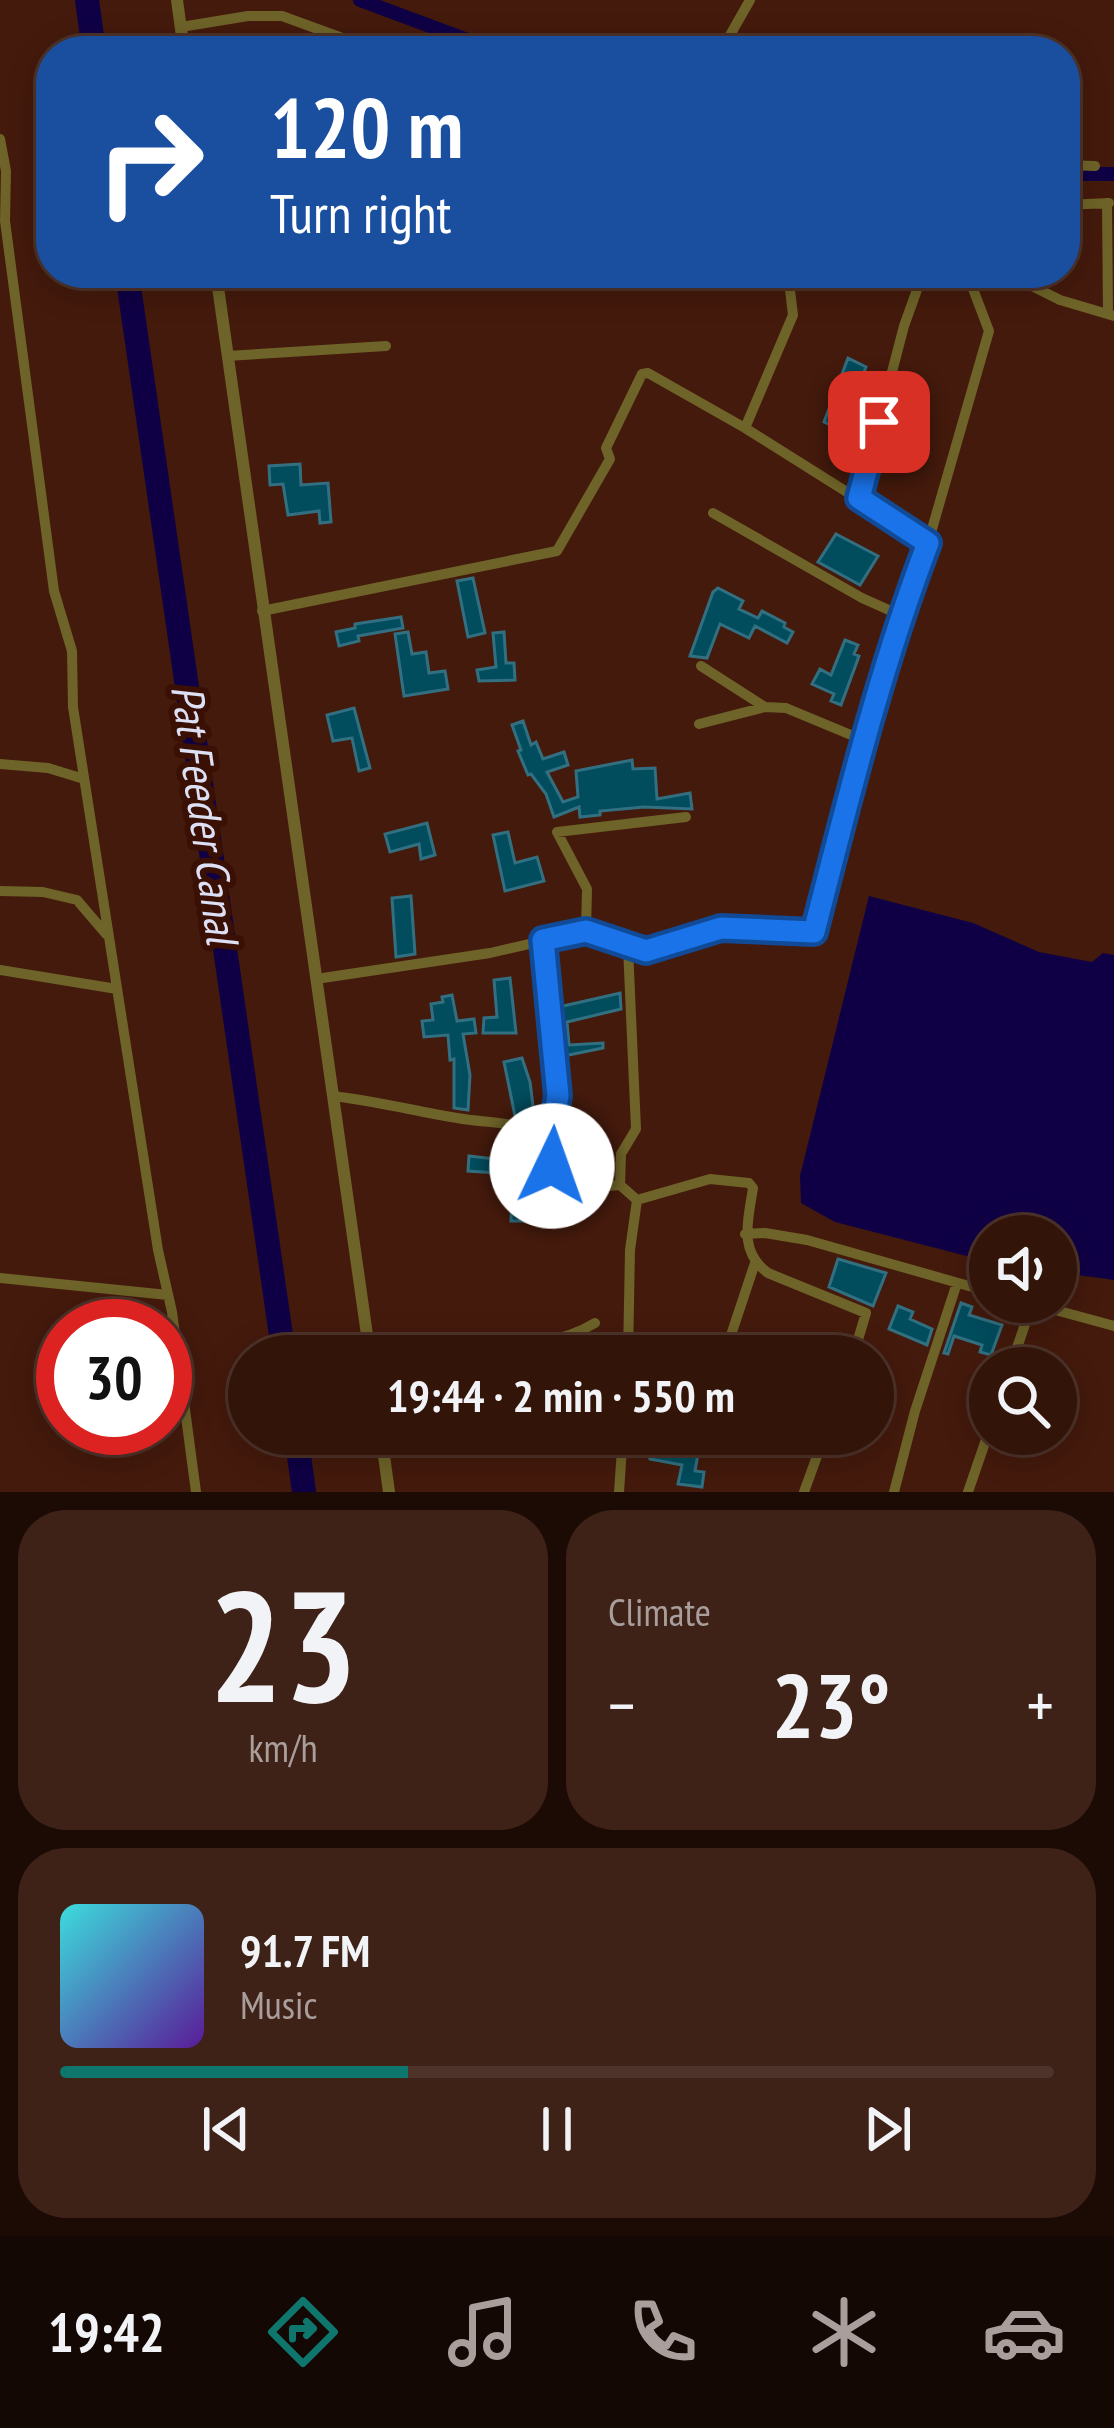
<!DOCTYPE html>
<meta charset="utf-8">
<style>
body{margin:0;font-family:"PT Sans Narrow",sans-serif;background:#3e2117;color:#f1f3f6;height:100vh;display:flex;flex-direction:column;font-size:45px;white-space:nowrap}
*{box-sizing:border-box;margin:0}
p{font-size:39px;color:#a99e9c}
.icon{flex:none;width:66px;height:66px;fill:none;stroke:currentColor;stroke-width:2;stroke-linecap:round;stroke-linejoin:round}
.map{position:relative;height:1492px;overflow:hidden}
.panel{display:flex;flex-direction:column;gap:18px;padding:18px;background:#1c0b05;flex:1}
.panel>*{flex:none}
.hud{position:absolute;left:36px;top:36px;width:1044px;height:252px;border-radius:48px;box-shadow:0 6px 30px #0003,0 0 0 3px #4e332a;background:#1a4fa0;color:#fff;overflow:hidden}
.fabs{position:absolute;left:969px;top:1215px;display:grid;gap:24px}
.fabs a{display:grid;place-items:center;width:108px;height:108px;border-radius:50%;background:#331409;box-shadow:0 6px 30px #0003,0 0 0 3px #4e332a;font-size:60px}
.speed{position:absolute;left:36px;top:1299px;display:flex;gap:24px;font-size:60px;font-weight:700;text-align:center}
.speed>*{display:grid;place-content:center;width:156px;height:156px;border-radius:50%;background:#331409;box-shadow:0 6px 30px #0003,0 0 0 3px #4e332a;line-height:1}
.speed .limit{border:18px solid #d22;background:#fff;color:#111}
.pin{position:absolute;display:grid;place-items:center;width:102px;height:102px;color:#fff;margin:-51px;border-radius:24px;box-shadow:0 6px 18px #0006}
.me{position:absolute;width:132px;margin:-66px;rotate:3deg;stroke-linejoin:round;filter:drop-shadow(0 0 9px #0008)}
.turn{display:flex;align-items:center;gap:42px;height:252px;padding:0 36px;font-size:54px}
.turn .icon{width:156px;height:156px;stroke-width:2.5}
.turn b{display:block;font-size:84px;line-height:102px}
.big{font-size:90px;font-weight:700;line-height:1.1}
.panel .widget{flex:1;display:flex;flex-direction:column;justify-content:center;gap:18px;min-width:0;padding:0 42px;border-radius:48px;background:#3e2117}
.panel .dial{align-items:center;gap:0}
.dial b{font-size:156px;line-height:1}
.song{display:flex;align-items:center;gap:36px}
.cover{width:144px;height:144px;border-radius:18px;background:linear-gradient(135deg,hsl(180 70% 55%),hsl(270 70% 35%))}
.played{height:12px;border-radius:6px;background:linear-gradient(90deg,#0f766e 35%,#4e332a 35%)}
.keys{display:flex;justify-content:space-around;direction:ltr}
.heat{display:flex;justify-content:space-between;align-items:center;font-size:66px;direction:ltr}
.panel .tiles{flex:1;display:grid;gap:18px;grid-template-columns:1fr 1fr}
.widget:last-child{grid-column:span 2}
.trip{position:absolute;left:228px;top:1335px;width:666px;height:120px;border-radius:60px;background:#331409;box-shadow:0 6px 30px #0003,0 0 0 3px #4e332a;font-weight:700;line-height:120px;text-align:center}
.dock{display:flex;height:192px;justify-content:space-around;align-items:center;background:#140804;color:#a99e9c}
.dock .icon{width:84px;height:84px}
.dock .selected{color:#0f766e}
.dock b{font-size:54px;color:#f1f3f6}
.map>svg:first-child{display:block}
.water{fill:#0f0045}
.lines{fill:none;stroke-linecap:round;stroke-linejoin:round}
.canal{stroke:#0f0045;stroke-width:14}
.river{stroke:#0f0045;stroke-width:24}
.building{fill:#014c5d;stroke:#327081;stroke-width:3}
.minor{stroke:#6e6328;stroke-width:10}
.tertiary{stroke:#6e6328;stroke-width:12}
.route-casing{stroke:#114b97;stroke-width:30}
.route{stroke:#1a73e8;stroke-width:21}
.labels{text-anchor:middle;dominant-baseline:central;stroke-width:12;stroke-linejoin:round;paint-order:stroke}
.water-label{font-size:45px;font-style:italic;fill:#dde0f5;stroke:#391003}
</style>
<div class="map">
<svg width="1114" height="1492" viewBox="0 0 1114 1492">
<rect width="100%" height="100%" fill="#441a0c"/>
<path class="water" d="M 869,896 L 973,923 L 1039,952 L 1092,962 L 1103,953 L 1114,955 L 1114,1280 L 1056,1272 L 1056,1236 L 990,1236 L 990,1262 L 835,1222 L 801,1203 L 800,1176 Z"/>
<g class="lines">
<path class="canal" d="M 360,0 L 497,51
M 1065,174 L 1114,174"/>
<path class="river" d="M 87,0 L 94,51
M 127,273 L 284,1356
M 296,1434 L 304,1492"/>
</g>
<path class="building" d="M 848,358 L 866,367 L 843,423 L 838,421 L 835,427 L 824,422 Z
M 300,464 L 301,485 L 328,483 L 331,522 L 320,523 L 319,511 L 288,515 L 283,484 L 270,485 L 269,466 Z
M 836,534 L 878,556 L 860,585 L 818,562 Z
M 473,578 L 485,633 L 468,637 L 457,581 Z
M 718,588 L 743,601 L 739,609 L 758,618 L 762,611 L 785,623 L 784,627 L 793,632 L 787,643 L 755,626 L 749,638 L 720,624 L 707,658 L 690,656 L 713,592 Z
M 401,617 L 403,628 L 358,636 L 359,641 L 339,646 L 336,632 L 355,628 L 355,624 Z
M 408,632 L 412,654 L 426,652 L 429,673 L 445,671 L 448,689 L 404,696 L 395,634 Z
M 504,632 L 506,663 L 514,663 L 515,680 L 479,681 L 477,670 L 496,667 L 493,633 Z
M 845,640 L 858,645 L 854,654 L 859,656 L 841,705 L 831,701 L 834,694 L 812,684 L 820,669 L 831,675 Z
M 354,708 L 370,768 L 359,771 L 352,738 L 333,741 L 327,715 Z
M 523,721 L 531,745 L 536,742 L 543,759 L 564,752 L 568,765 L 547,772 L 563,802 L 578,797 L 576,771 L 632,760 L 633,769 L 655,768 L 657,799 L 690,793 L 692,809 L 644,807 L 600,811 L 600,815 L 580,817 L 579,807 L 554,817 L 546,794 L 531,774 L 528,775 L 518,751 L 521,750 L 512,725 Z
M 427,823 L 435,855 L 421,859 L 419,844 L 390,852 L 385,834 Z
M 508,832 L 515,863 L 537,857 L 544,881 L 505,891 L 493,835 Z
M 411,896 L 415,954 L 396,957 L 392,898 Z
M 510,978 L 516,1033 L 483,1033 L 484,1018 L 497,1017 L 494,980 Z
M 620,993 L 621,1009 L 567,1022 L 569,1045 L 603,1043 L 603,1048 L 564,1056 L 559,1007 Z
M 452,995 L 457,1021 L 474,1019 L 476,1033 L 463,1034 L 470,1075 L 468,1110 L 454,1108 L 454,1059 L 450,1060 L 448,1035 L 424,1037 L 422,1021 L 433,1020 L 431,1004 L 443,1002 L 442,997 Z
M 522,1058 L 530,1082 L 535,1121 L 515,1116 L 504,1062 Z
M 469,1156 L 529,1163 L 532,1199 L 526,1199 L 527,1221 L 511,1221 L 513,1174 L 468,1171 Z
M 838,1259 L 886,1273 L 873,1306 L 829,1287 Z
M 961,1303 L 972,1307 L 969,1315 L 1002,1325 L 991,1355 L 980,1352 L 982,1345 L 954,1336 L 948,1354 L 944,1353 Z
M 898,1306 L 913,1312 L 910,1319 L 932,1329 L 927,1345 L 889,1329 Z
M 649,1445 L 698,1454 L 695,1471 L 704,1472 L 702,1487 L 678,1484 L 682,1465 L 650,1459 Z"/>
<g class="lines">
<path class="minor" d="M 181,27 L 248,16 L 282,16 L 378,51
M 721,51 L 750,0
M 0,139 L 6,171 L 5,221 L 54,591 L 72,651 L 73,707 L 158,1250 L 172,1312 L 196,1492
M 1065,165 L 1095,166
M 1107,203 L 1108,314
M 1065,205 L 1109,203
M 1006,273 L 1060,300 L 1114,316
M 227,356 L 386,346
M 859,498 L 904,326 L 923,273
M 713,513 L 862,598 L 900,615
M 928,543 L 989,331 L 967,273
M 262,611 L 557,551 L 610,459 L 606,448 L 642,374 L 648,373 L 745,428
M 701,666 L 765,707 L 786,708 L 863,740
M 699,724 L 765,707
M 0,764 L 48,768 L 84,779
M 0,891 L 43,892 L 77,900 L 106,934
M 586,931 L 646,951 L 721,928 L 814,932 C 848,800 880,669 928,543 L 745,428 L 793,315 L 788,273
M 543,941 L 558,1096 L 550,1140
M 0,970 L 117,989
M 316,979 L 490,953 L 586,931 L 587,889 L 557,832 L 686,817
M 333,1096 C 375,1101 415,1111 457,1118 C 489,1124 522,1120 550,1140 L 554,1191 L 620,1185 L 637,1200
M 620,1185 L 621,1154 L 636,1129 L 628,947
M 637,1200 L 710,1179 L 749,1183 L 753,1188 C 748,1221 738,1251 768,1273 L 866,1313 L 853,1356
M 745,1234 L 765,1233 L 807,1240 L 990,1292
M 0,1278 L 168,1295
M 1026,1302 L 1114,1326
M 404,1356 C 466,1338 538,1358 595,1323
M 628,1356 L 630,1250 L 637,1200
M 724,1356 L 755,1263
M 1010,1368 L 1032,1304
M 619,1492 L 623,1434
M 804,1492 L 825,1434
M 894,1492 L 915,1411 L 957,1283
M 968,1492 L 990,1428"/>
<path class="tertiary" d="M 177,0 L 184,51
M 216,273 L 370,1356
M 381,1434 L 389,1492"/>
</g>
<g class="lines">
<g class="route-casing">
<path id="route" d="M 552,1166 L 550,1140 L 558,1096 L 543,940 L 586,931 L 646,951 L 721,928 L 814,932 C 848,800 880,669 928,543 L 859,498 L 879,422"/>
</g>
<use href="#route" class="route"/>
</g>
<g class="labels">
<g class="water-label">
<text transform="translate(206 814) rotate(82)">Pat Feeder Canal</text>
</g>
</g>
</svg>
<div class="fabs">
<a><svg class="icon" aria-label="sound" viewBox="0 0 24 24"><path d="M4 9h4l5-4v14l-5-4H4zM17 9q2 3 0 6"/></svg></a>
<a><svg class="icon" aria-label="search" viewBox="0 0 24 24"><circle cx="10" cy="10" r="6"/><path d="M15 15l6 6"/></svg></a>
</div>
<div class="speed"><div class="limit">30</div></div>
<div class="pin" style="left:879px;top:422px;background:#d93025"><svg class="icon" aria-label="arrive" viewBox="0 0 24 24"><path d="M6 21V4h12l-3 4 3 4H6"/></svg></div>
<svg class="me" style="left:552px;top:1166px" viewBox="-20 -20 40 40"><circle r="19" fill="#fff"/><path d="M0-13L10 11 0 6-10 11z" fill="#1a73e8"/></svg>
<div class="trip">19:44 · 2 min · 550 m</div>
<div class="hud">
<div class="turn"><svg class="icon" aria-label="right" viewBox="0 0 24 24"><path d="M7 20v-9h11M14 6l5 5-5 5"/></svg><div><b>120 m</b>Turn right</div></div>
</div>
</div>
<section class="panel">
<div class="tiles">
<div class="widget dial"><b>23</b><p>km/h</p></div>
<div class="widget"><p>Climate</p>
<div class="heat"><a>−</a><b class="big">23°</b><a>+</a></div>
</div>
<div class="widget">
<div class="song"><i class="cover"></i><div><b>91.7 FM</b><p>Music</p></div></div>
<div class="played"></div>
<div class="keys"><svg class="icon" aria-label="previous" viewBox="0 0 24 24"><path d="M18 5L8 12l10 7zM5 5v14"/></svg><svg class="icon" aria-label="pause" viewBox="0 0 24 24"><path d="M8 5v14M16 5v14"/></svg><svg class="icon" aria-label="next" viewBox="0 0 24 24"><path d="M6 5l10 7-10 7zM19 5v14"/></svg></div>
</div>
</div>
</section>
<nav class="dock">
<b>19:42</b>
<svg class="icon selected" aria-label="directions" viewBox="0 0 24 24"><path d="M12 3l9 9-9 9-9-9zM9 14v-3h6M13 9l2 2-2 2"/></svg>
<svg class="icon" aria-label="music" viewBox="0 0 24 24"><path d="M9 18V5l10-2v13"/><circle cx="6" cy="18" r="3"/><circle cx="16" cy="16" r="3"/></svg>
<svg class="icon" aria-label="phone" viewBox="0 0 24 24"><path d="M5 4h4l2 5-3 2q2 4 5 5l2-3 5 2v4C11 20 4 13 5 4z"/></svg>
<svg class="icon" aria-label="climate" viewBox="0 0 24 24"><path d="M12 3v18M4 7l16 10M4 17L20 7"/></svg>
<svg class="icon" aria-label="car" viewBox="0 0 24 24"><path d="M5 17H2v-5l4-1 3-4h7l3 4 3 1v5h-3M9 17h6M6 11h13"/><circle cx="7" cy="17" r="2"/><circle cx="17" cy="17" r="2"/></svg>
</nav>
